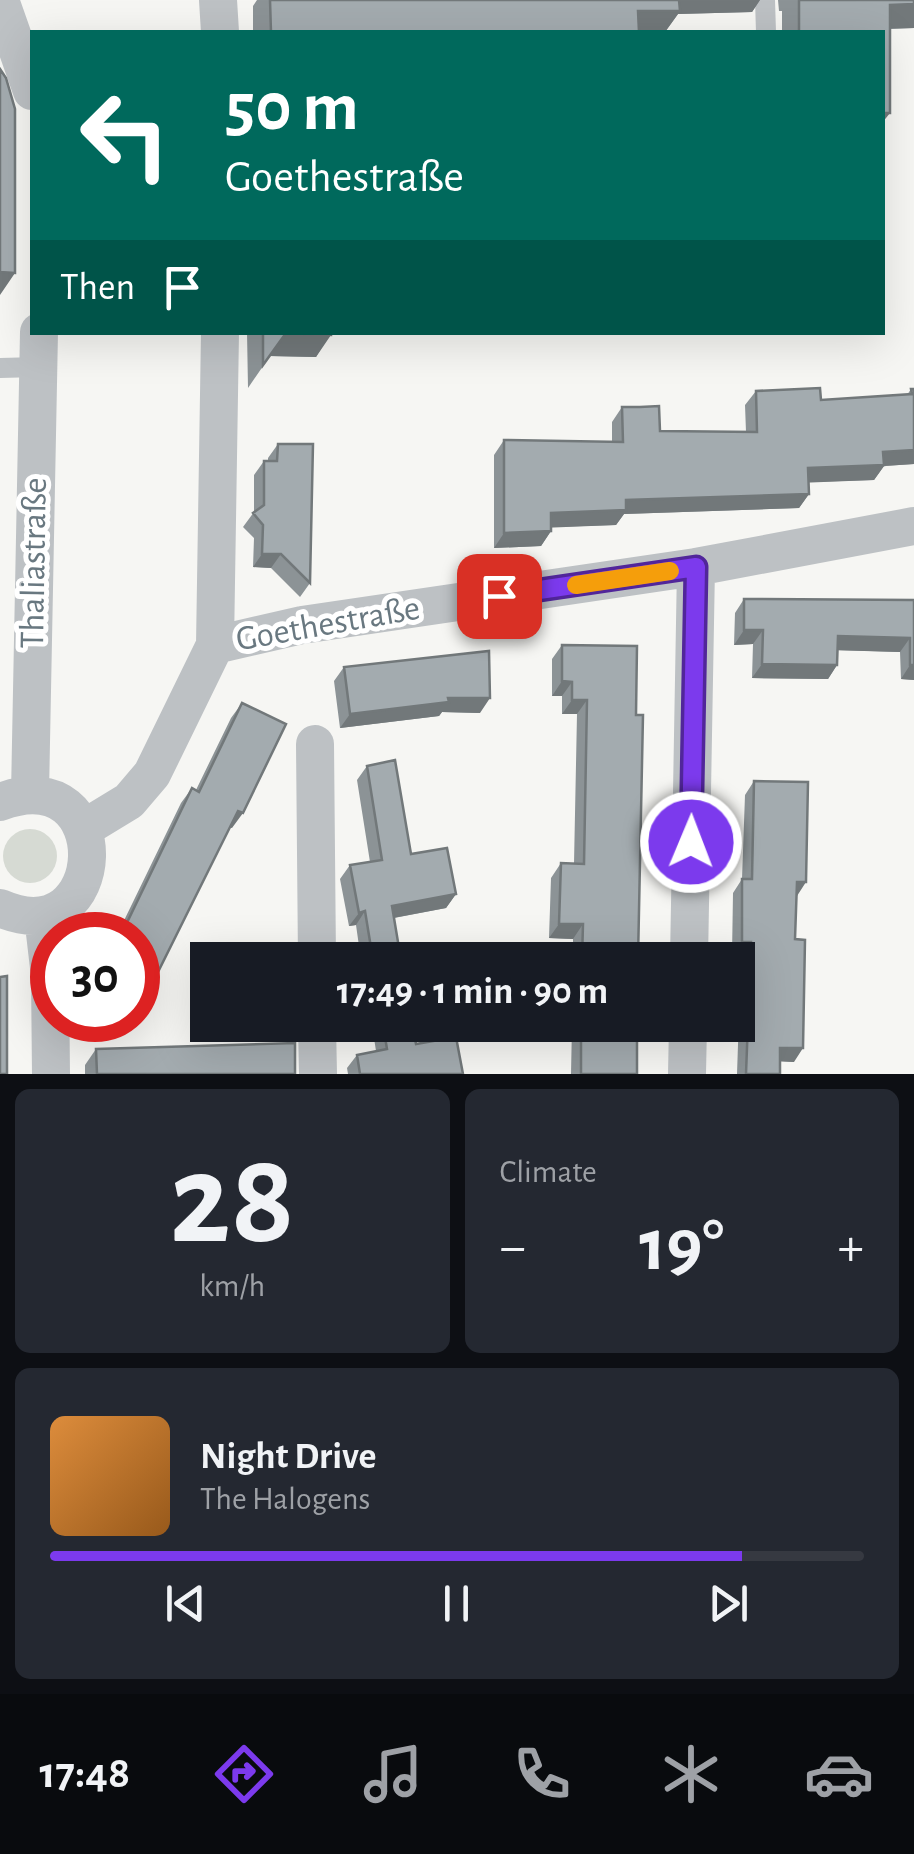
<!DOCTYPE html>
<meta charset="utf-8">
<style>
body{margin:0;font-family:"Alegreya Sans",sans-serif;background:#242831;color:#f1f3f6;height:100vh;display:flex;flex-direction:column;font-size:38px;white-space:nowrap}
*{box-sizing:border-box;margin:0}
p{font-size:32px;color:#9ea1a6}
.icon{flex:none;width:55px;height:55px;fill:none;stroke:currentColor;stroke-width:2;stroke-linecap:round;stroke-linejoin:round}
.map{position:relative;height:1074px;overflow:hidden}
.panel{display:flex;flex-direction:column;gap:15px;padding:15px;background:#0d0f14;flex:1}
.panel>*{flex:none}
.guide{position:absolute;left:30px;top:30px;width:855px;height:305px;border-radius:0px;box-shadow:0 10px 40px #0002;background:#00695c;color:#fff;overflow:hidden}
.speed{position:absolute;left:30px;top:912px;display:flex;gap:20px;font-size:50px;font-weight:700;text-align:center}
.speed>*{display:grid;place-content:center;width:130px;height:130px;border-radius:50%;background:#171b24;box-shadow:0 10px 40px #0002;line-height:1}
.speed .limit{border:15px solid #d22;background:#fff;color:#111}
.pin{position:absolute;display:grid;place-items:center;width:85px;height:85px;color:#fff;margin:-42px;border-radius:20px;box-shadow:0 5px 15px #0006}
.me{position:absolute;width:110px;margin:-55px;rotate:1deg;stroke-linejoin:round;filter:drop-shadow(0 0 8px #0008)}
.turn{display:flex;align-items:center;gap:35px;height:210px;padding:0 30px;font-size:45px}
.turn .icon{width:130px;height:130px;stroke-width:2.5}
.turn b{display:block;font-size:70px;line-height:85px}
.then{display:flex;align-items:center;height:95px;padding:0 30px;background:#0003;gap:20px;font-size:38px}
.big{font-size:75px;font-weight:700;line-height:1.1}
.panel .card{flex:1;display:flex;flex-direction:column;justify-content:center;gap:15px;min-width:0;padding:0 35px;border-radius:15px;background:#242831}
.panel .dial{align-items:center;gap:0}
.dial b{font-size:130px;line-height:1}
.song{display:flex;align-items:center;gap:30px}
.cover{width:120px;height:120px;border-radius:15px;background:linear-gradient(135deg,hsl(30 70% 55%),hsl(30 70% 35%))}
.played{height:10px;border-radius:5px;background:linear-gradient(90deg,#7c3aed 85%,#363941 85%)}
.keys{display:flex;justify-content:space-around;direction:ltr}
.heat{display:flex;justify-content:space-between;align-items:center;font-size:55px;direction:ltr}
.panel .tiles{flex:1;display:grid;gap:15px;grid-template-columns:1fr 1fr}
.card:last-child{grid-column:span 2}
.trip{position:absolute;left:190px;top:942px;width:565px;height:100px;border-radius:0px;background:#171b24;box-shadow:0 10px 40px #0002;font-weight:700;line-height:100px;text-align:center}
.tab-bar{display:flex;height:160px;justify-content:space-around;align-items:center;background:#090b0e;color:#9ea1a6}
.tab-bar .icon{width:70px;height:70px}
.tab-bar .selected{color:#7c3aed}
.tab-bar b{font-size:45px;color:#f1f3f6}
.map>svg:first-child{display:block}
.green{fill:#d6dad3}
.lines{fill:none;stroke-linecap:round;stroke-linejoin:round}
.service{stroke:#bdc1c4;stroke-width:20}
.minor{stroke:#bdc1c4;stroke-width:38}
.wall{fill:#8c9396}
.shaded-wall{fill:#72787a}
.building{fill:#a3abaf;stroke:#72787a;stroke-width:2.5}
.route-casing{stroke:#51269a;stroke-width:25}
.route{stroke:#7c3aed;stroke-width:18}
.slow{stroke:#f59e0b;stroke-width:18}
.labels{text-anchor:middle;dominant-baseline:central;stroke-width:10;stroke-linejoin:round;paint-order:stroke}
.street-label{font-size:35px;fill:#697880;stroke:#fff}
</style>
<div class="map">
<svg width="914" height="1074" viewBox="0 0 914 1074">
<rect width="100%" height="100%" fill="#f6f6f3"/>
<path class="green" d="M3 856a27 27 0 1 1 54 0a27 27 0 1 1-54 0Z"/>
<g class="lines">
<path class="service" d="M 765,0 L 766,32
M 0,368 L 38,367"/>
<path class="minor" d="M 0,0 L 32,91
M 218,0 L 220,32
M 215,645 L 302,625 L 696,567 L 914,526
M 315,744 L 317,960
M 30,794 L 39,332
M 0,802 C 120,757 112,957 0,908
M 83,829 L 129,801 L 152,774 L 215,645 L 220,332
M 43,916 L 50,976 L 51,1074
M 689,960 L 696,567
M 317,1025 L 318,1074
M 687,1074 L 688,1025"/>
</g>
<path class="wall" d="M 257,0 L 760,0 L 752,12 L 678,14 L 665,32 L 253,32 L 253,6 Z
M 778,0 L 914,0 L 914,28 L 890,29 L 882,32 L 782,32 L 782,11 L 779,11 Z
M 247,332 L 331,332 L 316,357 L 270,356 L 248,388 Z
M 911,389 L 914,389 L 914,464 L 884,466 L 874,480 L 809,482 L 809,494 L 799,508 L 624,514 L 616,525 L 551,527 L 551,531 L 541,546 L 494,548 L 494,455 L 504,440 L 612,442 L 612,422 L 622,407 L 660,431 L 746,432 L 745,405 L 756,391 L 821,400 L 907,395 Z
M 278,444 L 310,583 L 300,597 L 271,568 L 253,567 L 254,538 L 243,527 L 254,512 L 254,475 L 264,461 L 268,461 L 268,458 Z
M 744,599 L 914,600 L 914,680 L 901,679 L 900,652 L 838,650 L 837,665 L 828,679 L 752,678 L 753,644 L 734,645 L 735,613 Z
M 562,645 L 636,715 L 638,960 L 573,960 L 573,939 L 549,938 L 551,878 L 561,863 L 574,864 L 577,714 L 562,714 L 562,696 L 552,696 L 552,659 Z
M 344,667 L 480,713 L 442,712 L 439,716 L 340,728 L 334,681 Z
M 242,703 L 232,828 L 230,827 L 151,986 L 140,1002 L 138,1001 L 138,935 L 117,935 L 181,803 L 192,788 L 196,790 L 231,718 Z
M 367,766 L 411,854 L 456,894 L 446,908 L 394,918 L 401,960 L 361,960 L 356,925 L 349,926 L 340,879 L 350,865 L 370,862 L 357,780 Z
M 754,781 L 796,896 L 794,1062 L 780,1061 L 780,1074 L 737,1074 L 741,956 L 732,955 L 733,893 L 742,879 L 745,795 Z
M 372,1025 L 412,1025 L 416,1044 L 463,1074 L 348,1074 L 347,1068 L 357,1055 L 376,1051 Z
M 572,1025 L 637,1025 L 637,1074 L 571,1074 Z
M 96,1049 L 295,1074 L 85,1074 L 85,1065 Z"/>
<path class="shaded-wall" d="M 672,0 L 760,0 L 752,12 L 678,14 L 665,32 L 623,32 L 638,11 Z
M 914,4 L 914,28 L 873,29 L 890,5 Z
M 882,113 L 890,113 L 882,123 Z
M 0,272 L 15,273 L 0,295 Z
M 286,333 L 331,335 L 316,357 L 270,356 Z
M 914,450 L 914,464 L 884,466 L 874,480 L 798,483 L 808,468 L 883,452 Z
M 809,494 L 799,508 L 624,514 L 616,525 L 541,528 L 551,513 L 626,500 Z
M 551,531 L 541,546 L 494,548 L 504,533 Z
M 262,554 L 281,554 L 271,568 L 253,567 Z
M 744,630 L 763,630 L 753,644 L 734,645 Z
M 838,636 L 910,638 L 900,652 L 828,650 Z
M 762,664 L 837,665 L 828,679 L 752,678 Z
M 910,665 L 914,665 L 914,680 L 901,679 Z
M 562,681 L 572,682 L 562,696 L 552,696 Z
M 448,698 L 490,698 L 480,713 L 442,712 L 439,716 L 340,728 L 350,714 Z
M 572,700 L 587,700 L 577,714 L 562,714 Z
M 238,811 L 243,813 L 232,828 L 227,826 Z
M 797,882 L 806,882 L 797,896 Z
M 456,894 L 446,908 L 382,920 L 392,906 Z
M 365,911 L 356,925 L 349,926 L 359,913 Z
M 559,924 L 583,924 L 573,939 L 549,938 Z
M 742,942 L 751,942 L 741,956 L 732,955 Z
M 780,1048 L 803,1048 L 794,1062 L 771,1061 Z"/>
<path class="building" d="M 270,0 L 679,0 L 680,11 L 638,11 L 639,32 L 271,32 Z
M 799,0 L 914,0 L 914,4 L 890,5 L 890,113 L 882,113 L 882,32 L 799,32 Z
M 0,69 L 6,78 L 15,109 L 15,273 L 0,272 Z
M 263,332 L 331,332 L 331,335 L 286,333 L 263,365 Z
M 820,388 L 821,400 L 912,394 L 911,389 L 914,389 L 914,450 L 883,452 L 884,465 L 808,468 L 809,494 L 626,500 L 626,510 L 551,513 L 551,531 L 504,533 L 504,440 L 623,442 L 622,407 L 640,407 L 659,406 L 660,431 L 757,432 L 756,391 Z
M 278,444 L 313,444 L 310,583 L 281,554 L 262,554 L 263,525 L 253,513 L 264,505 L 264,461 L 277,461 Z
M 744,599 L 914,600 L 914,665 L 910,665 L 910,638 L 838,636 L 837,665 L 762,664 L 763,630 L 744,630 Z
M 562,645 L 637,646 L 636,715 L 643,715 L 638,960 L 582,960 L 583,924 L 559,924 L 561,863 L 584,864 L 587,700 L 572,700 L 572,682 L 562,681 Z
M 489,651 L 490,698 L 448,698 L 449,702 L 350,714 L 344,667 Z
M 242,703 L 286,724 L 243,813 L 238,811 L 151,986 L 138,980 L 138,935 L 121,935 L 192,788 L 199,792 Z
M 395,760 L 411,854 L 447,848 L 456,894 L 392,906 L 401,960 L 373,960 L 365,911 L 359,913 L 350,865 L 382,860 L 367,766 Z
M 754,781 L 808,782 L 806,882 L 797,882 L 795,939 L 805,940 L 803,1048 L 780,1048 L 780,1074 L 746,1074 L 751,942 L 742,942 L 742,879 L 752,879 Z
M 7,976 L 7,1074 L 0,1074 L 0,977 Z
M 383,1025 L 412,1025 L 416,1044 L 456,1037 L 463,1074 L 360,1074 L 357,1055 L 387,1049 Z
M 581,1025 L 637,1025 L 637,1074 L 581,1074 Z
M 295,1043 L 295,1074 L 97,1074 L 96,1049 Z"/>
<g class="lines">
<g class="route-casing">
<path id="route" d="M 499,596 L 696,567 L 691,842"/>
</g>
<use href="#route" class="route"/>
<path class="slow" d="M 576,585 L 670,571"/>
</g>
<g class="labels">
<g class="street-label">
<text transform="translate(34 563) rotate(-89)">Thaliastraße</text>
<text transform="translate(328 624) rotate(-10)">Goethestraße</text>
</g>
</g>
</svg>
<div class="speed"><div class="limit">30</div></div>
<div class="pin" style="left:499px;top:596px;background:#d93025"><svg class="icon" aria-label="arrive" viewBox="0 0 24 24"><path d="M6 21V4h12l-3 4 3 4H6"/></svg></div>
<svg class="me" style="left:691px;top:842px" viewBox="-20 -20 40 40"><circle r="17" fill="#7c3aed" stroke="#fff" stroke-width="3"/><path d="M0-11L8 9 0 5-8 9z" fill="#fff"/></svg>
<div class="trip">17:49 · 1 min · 90 m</div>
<div class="guide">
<div class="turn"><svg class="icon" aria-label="left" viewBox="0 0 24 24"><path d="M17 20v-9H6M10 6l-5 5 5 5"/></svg><div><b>50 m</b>Goethestraße</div></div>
<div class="then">Then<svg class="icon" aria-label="arrive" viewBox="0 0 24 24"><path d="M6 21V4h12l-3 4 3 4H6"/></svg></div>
</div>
</div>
<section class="panel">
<div class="tiles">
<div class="card dial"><b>28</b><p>km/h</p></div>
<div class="card"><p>Climate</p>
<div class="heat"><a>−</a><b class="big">19°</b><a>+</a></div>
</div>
<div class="card">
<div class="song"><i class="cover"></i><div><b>Night Drive</b><p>The Halogens</p></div></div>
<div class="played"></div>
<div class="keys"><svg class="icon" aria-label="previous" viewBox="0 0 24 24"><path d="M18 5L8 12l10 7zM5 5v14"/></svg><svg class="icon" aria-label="pause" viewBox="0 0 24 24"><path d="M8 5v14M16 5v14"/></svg><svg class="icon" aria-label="next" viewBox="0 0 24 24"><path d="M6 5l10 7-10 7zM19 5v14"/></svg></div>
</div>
</div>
</section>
<nav class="tab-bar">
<b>17:48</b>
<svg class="icon selected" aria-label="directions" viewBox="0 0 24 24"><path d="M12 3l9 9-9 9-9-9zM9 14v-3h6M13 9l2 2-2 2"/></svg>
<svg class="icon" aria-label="music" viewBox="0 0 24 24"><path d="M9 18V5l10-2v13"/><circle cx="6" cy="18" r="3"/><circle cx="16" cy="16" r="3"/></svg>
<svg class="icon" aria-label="phone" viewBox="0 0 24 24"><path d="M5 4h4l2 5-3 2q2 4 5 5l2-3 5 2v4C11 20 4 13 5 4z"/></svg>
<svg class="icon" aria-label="climate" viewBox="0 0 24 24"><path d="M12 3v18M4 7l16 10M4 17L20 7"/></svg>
<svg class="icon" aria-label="car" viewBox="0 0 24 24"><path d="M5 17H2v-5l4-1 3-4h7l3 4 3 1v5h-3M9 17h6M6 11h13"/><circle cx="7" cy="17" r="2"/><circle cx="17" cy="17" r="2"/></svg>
</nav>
